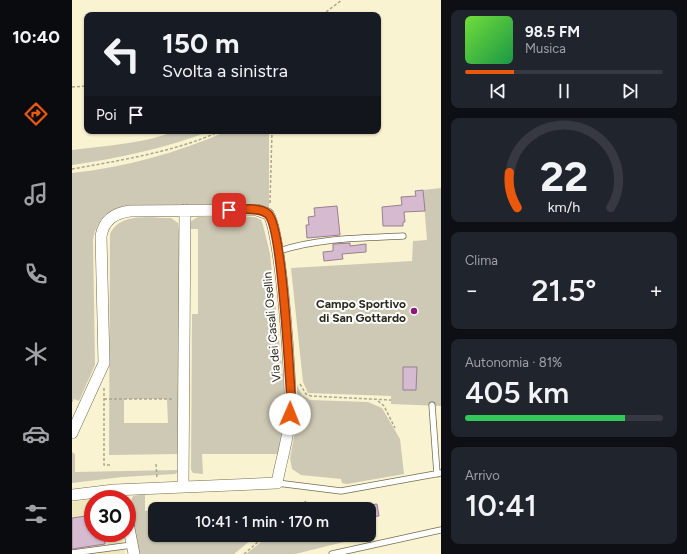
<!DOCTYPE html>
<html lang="it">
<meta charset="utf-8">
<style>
body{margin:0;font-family:Figtree,sans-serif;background:#20242c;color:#f1f3f6;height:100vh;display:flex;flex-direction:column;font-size:15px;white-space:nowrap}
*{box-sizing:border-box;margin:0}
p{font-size:13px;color:#9ea1a6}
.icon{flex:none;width:22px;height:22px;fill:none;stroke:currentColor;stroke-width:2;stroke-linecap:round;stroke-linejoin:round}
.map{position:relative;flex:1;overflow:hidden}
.panel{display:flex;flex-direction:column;gap:10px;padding:10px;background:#0d0f14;width:246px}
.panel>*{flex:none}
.guide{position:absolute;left:12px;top:12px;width:297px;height:122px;border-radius:8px;box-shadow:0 1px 3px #0004;background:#171b24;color:#f1f3f6;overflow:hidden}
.speed{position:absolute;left:12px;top:490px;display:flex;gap:8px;font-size:20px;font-weight:700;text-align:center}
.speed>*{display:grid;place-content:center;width:52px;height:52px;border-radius:50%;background:#171b24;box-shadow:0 1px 3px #0004;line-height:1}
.speed .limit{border:6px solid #d22;background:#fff;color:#111}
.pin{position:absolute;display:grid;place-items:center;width:34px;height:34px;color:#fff;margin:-17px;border-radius:8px;box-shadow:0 2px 6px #0006}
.me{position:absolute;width:44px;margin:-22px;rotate:1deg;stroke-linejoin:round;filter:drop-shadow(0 0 3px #0008)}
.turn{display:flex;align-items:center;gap:14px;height:84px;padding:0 12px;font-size:18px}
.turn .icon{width:52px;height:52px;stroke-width:2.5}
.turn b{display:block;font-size:28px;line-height:34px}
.then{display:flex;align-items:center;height:38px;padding:0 12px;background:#0003;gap:8px;font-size:15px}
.big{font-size:30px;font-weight:600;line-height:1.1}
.panel .tile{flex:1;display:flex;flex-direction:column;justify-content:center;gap:6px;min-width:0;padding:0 14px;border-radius:8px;background:#20242c}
.panel .dial{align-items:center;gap:0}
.dial svg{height:104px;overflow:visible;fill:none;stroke:#363941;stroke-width:7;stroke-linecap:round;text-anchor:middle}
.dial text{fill:#f1f3f6;stroke:none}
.song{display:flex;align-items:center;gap:12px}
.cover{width:48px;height:48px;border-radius:6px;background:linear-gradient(135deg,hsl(100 70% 55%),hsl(140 70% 35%))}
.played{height:4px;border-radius:2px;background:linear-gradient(90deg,#ea580c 25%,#363941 25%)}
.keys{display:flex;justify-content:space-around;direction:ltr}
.heat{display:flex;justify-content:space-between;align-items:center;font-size:22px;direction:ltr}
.charge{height:6px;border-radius:3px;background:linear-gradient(90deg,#34c759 81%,#363941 0)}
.trip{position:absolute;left:76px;top:502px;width:228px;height:40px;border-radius:8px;background:#171b24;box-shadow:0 1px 3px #0004;font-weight:600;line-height:40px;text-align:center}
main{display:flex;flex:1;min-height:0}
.tabs{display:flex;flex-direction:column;width:72px;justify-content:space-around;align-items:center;background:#090b0e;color:#9ea1a6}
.tabs .icon{width:28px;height:28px}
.tabs .selected{color:#ea580c}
.tabs b{font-size:18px;color:#f1f3f6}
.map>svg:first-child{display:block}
.built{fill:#efe6be}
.green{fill:#cec9b4;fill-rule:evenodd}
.building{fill:#d6bacf;stroke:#997e93}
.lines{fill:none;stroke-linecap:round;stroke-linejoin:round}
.service-casing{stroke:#736c4f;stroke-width:7}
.minor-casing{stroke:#736c4f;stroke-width:12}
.path{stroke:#aba68c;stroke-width:1.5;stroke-dasharray:3 2;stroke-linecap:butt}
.service{stroke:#fff;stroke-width:5.5}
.minor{stroke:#fff;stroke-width:11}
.route-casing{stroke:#983908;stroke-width:10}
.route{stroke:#ea580c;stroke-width:7}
.poi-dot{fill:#8c1a7c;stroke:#fff;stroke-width:1.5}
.labels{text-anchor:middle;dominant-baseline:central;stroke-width:4;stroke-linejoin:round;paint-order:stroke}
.poi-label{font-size:12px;font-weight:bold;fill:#2a281b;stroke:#fff;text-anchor:end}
.street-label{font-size:12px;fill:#2a281b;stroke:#fff}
</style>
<main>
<nav class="tabs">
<b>10:40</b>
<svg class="icon selected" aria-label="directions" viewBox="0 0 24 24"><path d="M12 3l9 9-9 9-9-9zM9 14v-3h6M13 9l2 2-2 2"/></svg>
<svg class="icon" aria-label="music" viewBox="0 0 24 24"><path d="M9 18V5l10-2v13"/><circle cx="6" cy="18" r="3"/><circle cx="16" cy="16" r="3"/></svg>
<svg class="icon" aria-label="phone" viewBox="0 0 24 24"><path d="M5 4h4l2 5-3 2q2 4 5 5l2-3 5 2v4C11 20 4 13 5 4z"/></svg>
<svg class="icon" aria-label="climate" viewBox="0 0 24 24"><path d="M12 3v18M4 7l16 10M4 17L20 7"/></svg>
<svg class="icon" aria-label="car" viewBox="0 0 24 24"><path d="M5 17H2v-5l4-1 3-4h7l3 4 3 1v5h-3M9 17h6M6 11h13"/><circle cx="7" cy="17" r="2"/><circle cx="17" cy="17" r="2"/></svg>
<svg class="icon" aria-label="filters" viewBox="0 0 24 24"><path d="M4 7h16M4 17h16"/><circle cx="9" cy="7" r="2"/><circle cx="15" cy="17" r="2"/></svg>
</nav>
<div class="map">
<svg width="369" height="554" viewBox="0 0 369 554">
<rect width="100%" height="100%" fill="#faf3d1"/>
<path class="built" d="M 42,495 L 43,499 L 21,499 L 21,533 L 49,533 L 53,554 L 0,554 L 0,502 Z"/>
<path class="green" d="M 103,131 L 139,131 C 94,148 47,158 0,165 L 0,150 C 31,146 76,143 103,131 Z
M 155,131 L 197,131 L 197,210 L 182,204 L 58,205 C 36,208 25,219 21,240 L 23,365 L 7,401 L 2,399 L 0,403 L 0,173 C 54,167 105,153 155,131 Z
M 369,188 L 369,406 L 319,404 L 319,396 L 236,393 L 231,382 L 219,268 L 340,261 L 341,241 L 355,240 L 351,190 Z
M 126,217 L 183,217 L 189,220 L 191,225 L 198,254 L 213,397 L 212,420 L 206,454 L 130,454 L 131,474 L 121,473 L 119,470 L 120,314 L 126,314 L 126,229 L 117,229 L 119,221 Z
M 99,218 L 106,223 L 107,231 L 107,454 L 37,455 L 38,234 C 48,212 78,218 99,218 ZM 52,399 L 95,399 L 96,423 L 52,423 Z
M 225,385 L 230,395 L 238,400 L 296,402 L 310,408 L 328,439 L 332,474 L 275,484 L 270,483 L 269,479 L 229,475 L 220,469 L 218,458 L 225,421 Z
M 0,452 L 3,454 L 3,472 L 106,470 L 106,472 L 103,474 L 50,477 L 0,483 Z
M 73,494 L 73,511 L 83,510 L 83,535 L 185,535 L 162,554 L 67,554 L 58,503 L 61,496 Z
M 198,535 L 276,535 L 276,541 L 223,554 L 174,554 Z"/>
<path class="building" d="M 351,190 L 353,211 L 332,212 L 333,222 L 331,222 L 331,226 L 311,226 L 310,207 L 330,205 L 329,197 L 344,196 L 343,191 Z
M 265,206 L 268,235 L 235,238 L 234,225 L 237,225 L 236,217 L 243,216 L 242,208 Z
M 278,243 L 278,246 L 294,244 L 294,252 L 270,254 L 271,259 L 252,261 L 251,252 L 261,251 L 261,244 Z
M 331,367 L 345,367 L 344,390 L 331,390 Z
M 305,504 L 307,516 L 297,517 L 297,505 Z
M 21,515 L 21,533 L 32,533 L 33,544 L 0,549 L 0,518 Z"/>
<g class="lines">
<g class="service-casing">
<path id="service" d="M 207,251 C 246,238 289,238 331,236
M 360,405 L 365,474
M 205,483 L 269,491 L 369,473
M 0,553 L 60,545
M 260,554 L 369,530"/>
</g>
<g class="minor-casing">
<path id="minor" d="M 0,433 L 32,363 L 29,236 C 32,220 42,213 58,211 L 185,210 L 196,214 C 209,229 220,387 218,414 C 217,437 209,460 205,483 L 42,490 L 0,495
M 111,487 L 113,210
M 55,518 L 62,554"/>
</g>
<path class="path" d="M 250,15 L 270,0
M 0,87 L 15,86
M 0,169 C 45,161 107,151 148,131
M 198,203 L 200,131
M 228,384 L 234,394 L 239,396 L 319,400
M 32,388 L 32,465 L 38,465
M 32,399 L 102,399
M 306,401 L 312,406 L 323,428
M 84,464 L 85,478
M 224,509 L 234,501
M 172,554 L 194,535"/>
<use href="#service" class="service"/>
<use href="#minor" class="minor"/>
</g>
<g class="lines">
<g class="route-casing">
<path id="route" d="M 157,210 C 167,210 187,206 196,214 C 210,226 217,369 219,396 L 218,414"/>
</g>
<use href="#route" class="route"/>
</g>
<circle class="poi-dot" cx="342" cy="311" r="4"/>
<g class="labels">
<g class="poi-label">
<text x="334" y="304">Campo Sportivo<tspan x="334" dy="14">di San Gottardo</tspan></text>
</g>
<g class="street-label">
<text transform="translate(200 327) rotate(-95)">Via dei Casali Osellin</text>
</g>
</g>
</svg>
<div class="speed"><div class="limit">30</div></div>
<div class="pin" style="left:157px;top:210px;background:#d93025"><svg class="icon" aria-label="arrive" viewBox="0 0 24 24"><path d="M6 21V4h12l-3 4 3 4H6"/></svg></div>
<svg class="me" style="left:218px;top:414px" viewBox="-20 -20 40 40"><circle r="19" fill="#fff"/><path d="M0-13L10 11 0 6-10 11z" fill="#ea580c"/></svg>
<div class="trip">10:41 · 1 min · 170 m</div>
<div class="guide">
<div class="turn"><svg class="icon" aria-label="left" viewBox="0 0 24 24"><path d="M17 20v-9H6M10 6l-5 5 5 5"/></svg><div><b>150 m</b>Svolta a sinistra</div></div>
<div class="then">Poi<svg class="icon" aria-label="arrive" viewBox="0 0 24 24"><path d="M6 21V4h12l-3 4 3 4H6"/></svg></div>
</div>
</div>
<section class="panel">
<div class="tile">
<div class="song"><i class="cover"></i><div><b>98.5 FM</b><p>Musica</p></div></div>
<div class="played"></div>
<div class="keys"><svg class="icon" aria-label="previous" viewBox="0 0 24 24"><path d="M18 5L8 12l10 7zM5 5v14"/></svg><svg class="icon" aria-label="pause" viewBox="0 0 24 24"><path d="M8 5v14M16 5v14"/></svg><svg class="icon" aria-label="next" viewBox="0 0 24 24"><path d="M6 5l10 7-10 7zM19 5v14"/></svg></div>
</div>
<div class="tile dial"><svg viewBox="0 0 100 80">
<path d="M14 69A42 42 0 1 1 86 69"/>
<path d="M14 69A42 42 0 0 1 8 42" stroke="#ea580c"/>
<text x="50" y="56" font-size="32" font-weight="700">22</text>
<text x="50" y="72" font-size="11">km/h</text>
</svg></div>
<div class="tile"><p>Clima</p>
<div class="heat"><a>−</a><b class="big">21.5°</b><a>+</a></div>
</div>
<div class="tile"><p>Autonomia · 81%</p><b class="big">405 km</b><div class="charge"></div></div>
<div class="tile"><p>Arrivo</p><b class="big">10:41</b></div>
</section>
</main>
